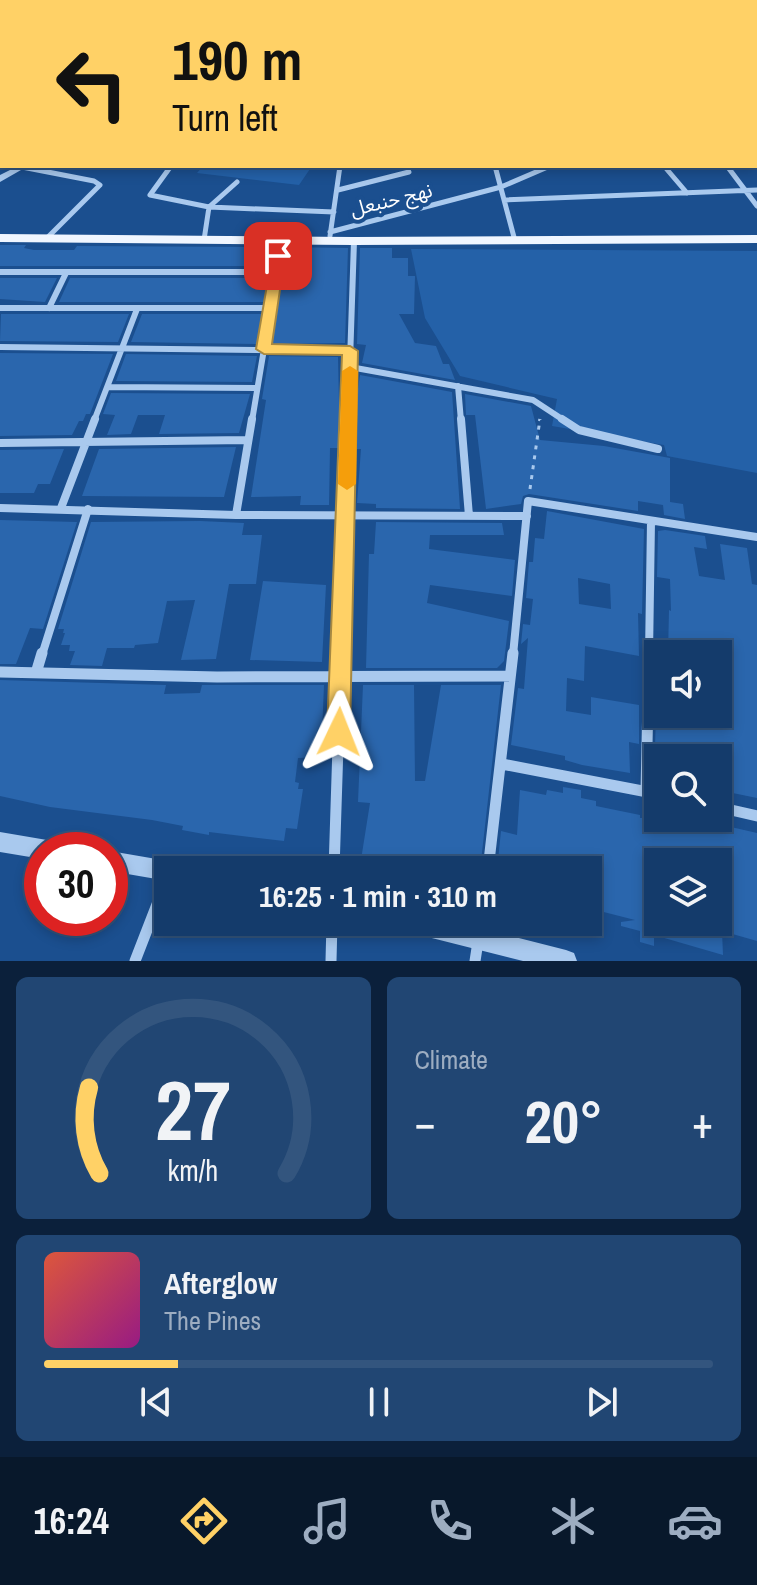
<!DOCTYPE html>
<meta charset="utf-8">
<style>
body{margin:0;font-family:"Archivo Narrow","Noto Sans Arabic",sans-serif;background:#214673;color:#f1f3f6;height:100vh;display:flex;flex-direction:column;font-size:30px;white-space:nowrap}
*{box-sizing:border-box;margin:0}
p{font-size:26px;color:#9dadc1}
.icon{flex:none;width:44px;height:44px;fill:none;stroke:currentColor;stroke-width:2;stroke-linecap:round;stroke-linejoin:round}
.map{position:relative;height:961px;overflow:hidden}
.panel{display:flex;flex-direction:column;gap:16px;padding:16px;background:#0b203b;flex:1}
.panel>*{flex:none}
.hud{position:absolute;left:0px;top:0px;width:758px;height:168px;box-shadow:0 4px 12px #0003,0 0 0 2px #33557e;background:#ffd166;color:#111;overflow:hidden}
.controls{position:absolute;left:644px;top:640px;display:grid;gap:16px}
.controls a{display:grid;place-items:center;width:88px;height:88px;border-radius:0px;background:#143b6b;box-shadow:0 4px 12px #0003,0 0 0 2px #33557e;font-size:40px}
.speed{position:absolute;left:24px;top:832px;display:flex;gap:16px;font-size:40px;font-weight:700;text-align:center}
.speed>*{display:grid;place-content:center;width:104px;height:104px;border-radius:50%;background:#143b6b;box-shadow:0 4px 12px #0003,0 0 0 2px #33557e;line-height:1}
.speed .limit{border:12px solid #d22;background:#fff;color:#111}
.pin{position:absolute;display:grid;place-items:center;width:68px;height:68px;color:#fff;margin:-34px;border-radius:16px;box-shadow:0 4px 12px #0006}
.me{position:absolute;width:88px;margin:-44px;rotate:2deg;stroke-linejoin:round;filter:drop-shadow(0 0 6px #0008)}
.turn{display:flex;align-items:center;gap:28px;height:168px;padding:0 40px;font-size:36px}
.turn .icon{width:104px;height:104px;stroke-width:2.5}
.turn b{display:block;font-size:56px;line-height:68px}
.big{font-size:60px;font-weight:700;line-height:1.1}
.panel .tile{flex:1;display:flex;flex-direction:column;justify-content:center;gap:12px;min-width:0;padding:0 28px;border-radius:12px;background:#214673}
.panel .dial{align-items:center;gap:0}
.dial svg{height:208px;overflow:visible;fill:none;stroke:#33557e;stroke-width:7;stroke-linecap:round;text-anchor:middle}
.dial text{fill:#f1f3f6;stroke:none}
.song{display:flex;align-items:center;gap:24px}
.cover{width:96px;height:96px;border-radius:12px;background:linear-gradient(135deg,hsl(10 70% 55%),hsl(310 70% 35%))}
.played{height:8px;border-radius:4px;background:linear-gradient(90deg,#ffd166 20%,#33557e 20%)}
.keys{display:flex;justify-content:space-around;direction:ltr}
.heat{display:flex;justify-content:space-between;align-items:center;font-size:44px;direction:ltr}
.panel .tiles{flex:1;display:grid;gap:16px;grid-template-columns:1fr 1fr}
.tile:last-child{grid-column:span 2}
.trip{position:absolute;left:154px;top:856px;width:448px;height:80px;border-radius:0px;background:#143b6b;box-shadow:0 4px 12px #0003,0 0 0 2px #33557e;font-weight:700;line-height:80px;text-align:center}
.tabs{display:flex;height:128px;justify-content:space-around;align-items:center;background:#08182b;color:#9dadc1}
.tabs .icon{width:56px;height:56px}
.tabs .active{color:#ffd166}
.tabs b{font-size:36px;color:#f1f3f6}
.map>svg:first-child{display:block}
.green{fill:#2461a8}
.building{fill:#2a66ad;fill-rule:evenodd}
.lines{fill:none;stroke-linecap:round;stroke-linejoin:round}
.path-far1{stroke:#a9c9ee;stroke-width:2;stroke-dasharray:2 3;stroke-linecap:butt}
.path{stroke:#a9c9ee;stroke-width:3;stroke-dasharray:4 6;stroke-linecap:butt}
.minor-far4{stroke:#a9c9ee;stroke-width:4}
.minor-far3{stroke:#a9c9ee;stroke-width:5}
.minor-far2{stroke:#a9c9ee;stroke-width:6}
.minor-far1{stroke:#a9c9ee;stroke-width:8}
.minor{stroke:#a9c9ee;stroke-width:11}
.tertiary{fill:#a9c9ee;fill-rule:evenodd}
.secondary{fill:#d6e6fa;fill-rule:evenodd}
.primary{fill:#f0f6ff;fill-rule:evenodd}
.route{fill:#ffd166;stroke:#a68842;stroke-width:2}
.slow{fill:#f59e0b}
.labels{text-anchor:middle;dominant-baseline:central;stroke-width:8;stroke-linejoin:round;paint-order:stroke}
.far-street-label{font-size:20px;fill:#fff;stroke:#1b4f8f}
</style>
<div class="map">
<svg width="757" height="961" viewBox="0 0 757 961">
<rect width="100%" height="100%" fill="#1b4f8f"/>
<path class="green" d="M 203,166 L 312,166 L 299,185 L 197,173 Z
M 411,249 L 757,251 L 757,473 L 667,456 L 664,445 L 552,426 L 557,399 L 460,376 L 425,318 Z"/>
<path class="building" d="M 0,245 L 26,245 L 24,248 L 34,250 L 74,250 L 77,246 L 275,247 L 272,266 L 0,266 Z
M 287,247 L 348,248 L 345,343 L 271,344 Z
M 360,248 L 392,248 L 392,258 L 408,258 L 408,276 L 415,276 L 414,314 L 399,314 L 415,343 L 436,346 L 443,364 L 449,364 L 455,380 L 362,363 L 366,345 L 357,344 Z
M 0,278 L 57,278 L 45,302 L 0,299 Z
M 70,278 L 270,278 L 266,302 L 59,302 Z
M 1,314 L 129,314 L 118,342 L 0,341 Z
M 142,314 L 264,314 L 259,344 L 131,342 Z
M 0,353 L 113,354 L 90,414 L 86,414 L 83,421 L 79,421 L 72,435 L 0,436 Z
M 126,354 L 257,356 L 252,382 L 116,381 Z
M 269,356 L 338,357 L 340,448 L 330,448 L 329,505 L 300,505 L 301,496 L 251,497 L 266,400 L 262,399 Z
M 360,375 L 452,392 L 460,509 L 376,508 L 376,504 L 357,503 L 361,449 L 354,449 L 354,416 Z
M 111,393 L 250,394 L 239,433 L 159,434 L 165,415 L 138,415 L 131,434 L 107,435 L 115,415 L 103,414 Z
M 465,394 L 531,406 L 540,440 L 604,446 L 670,458 L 670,502 L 683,504 L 685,519 L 664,515 L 663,505 L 638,501 L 638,511 L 529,494 L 523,496 L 521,504 L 486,509 L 475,415 L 466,415 Z
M 236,447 L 224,497 L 82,496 L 99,449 Z
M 64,449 L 50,484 L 38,484 L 34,493 L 0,493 L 0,450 Z
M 547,511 L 644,529 L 642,614 L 638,613 L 639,656 L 585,646 L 584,681 L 567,678 L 566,711 L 591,715 L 591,697 L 639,705 L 639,744 L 629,742 L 630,773 L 582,765 L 565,760 L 565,756 L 511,745 L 518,688 L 524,689 L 528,638 L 521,644 L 523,624 L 530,625 L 533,599 L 526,598 L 529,562 L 533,562 L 535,538 L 544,539 ZM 578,578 L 610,584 L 611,609 L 579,604 Z
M 0,520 L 77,522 L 43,629 L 30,628 L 16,664 L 0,664 Z
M 200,521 L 244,523 L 242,535 L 262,535 L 256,584 L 229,584 L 216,659 L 181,660 L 195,600 L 167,601 L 158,643 L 135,645 L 134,648 L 107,648 L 102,666 L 70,665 L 75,651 L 69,651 L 70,645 L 61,645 L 65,633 L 63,633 L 64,629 L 58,629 L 91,522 Z
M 376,522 L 502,523 L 504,535 L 430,535 L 429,549 L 515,560 L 512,596 L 430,585 L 427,603 L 509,621 L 504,661 L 497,668 L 366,668 L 369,554 L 374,554 Z
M 665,530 L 705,536 L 707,549 L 694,547 L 699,576 L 725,580 L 720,544 L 747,548 L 752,584 L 757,585 L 757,798 L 718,790 L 718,758 L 660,758 L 660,748 L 655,747 L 656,712 L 718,714 L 718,654 L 668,654 L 669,610 L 671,611 L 670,579 L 657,577 L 658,531 Z
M 263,581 L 326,585 L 322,662 L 250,660 Z
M 0,680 L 166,685 L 164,694 L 200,693 L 202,685 L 324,685 L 321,757 L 298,758 L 295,782 L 299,783 L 298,789 L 303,789 L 297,829 L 286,828 L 284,841 L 209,832 L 209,835 L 182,830 L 183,826 L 152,820 L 50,807 L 0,796 Z
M 363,685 L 414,685 L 415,781 L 425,781 L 441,685 L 501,685 L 480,870 L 383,870 L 360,866 L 370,803 L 358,802 Z
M 563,787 L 581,790 L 581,798 L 596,801 L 596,806 L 640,815 L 640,818 L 705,818 L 705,821 L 757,833 L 757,941 L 722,931 L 723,955 L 654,935 L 654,946 L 640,942 L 640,931 L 621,926 L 621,922 L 635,920 L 588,908 L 588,870 L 497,870 L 501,831 L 517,835 L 520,790 L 546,795 L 547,790 L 563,793 ZM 655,862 L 718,862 L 718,922 L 654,922 Z"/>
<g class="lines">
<path class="path-far1" d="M 539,421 L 540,417"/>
<path class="path" d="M 530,489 L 540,419"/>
<path class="minor-far4" d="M 27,0 L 51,2
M 114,0 L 144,1
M 612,0 L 616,2
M 735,0 L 740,2
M 63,2 L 66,0
M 399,2 L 404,0"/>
<path class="minor-far3" d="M 171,166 L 150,195 L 209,207 L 334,212
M 495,166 L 515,241
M 664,166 L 687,193
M 727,166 L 757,206
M 22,167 L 94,181 L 100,185 L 47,238
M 338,190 L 409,172
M 504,200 L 757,190
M 330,232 L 501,187 L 550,166
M 330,236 L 340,166
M 204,240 L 209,207 L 237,182"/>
<path class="minor-far2" d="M 0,272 L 275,272
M 0,308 L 269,308
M 49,308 L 66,273
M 0,347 L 350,351
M 350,367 L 533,400 L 565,421
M 458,386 L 461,421
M 108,387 L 256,388
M 94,421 L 137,309
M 252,421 L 282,241
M 348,421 L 354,241"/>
<path class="minor-far1" d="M 461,419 L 469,516
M 562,419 L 579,430 L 658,449
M 0,443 L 248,440
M 0,508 L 236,515 L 527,516
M 61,508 L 95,419
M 236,515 L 252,419
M 42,655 L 88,509
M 341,655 L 348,419
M 513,655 L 528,501 L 757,537
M 649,655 L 651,521"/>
<path class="minor" d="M 0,672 L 217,677 L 510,676
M 36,673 L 42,653
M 502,764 L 658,794
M 646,791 L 649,653
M 718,807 L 757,816
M 334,870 L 341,653
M 488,870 L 513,653
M 135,961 L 168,876
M 331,961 L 332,922
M 475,961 L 481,922"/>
<path class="tertiary" d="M 18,166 L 28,166 L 0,182 L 0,175 Z
M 0,832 L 47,840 L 54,843 L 57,850 L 42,850 L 42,859 L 0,852 Z
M 110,851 L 168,861 L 175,864 L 178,870 L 168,870 L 168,881 L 110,871 Z
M 401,922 L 455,922 L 566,950 L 574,953 L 577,961 L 523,961 L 412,933 L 404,930 Z"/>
<path class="secondary" d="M 0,27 L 2,27 L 2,31 L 0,31 Z
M 756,68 L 757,68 L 757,72 L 756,72 Z"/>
<path class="primary" d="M 0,234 L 354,237 L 757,235 L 757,243 L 354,245 L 0,242 Z"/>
</g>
<path class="route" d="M 278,252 L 285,256 L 272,344 L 350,346 L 358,351 L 350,732 L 347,740 L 339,743 L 330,740 L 327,732 L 342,355 L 264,354 L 256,349 L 272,256 Z"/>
<path class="slow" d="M 350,366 L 358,371 L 356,484 L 347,490 L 338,484 L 342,371 Z"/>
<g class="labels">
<g class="far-street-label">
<text transform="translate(391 199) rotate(-14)">نهج حنبعل</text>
</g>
</g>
</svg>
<div class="controls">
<a><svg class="icon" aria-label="sound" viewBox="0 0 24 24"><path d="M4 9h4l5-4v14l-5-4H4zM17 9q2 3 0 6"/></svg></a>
<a><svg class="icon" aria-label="search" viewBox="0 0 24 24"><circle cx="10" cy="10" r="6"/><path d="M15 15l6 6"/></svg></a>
<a><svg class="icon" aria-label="layers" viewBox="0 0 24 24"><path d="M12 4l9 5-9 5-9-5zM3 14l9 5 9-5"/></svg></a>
</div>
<div class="speed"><div class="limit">30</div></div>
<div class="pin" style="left:278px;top:256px;background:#d93025"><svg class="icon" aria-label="arrive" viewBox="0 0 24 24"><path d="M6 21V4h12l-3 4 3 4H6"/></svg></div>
<svg class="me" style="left:339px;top:732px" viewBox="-20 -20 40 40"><path d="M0-17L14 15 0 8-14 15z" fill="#ffd166" stroke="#fff" stroke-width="4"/></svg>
<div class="trip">16:25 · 1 min · 310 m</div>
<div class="hud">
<div class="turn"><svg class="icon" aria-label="left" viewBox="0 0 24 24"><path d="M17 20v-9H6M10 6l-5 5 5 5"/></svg><div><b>190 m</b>Turn left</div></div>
</div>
</div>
<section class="panel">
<div class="tiles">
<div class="tile dial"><svg viewBox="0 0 100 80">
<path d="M14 69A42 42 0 1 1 86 69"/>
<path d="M14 69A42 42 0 0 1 10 36" stroke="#ffd166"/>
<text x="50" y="56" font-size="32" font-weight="700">27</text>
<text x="50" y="72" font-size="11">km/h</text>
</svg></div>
<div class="tile"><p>Climate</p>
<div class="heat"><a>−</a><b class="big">20°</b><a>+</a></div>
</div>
<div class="tile">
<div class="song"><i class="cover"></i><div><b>Afterglow</b><p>The Pines</p></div></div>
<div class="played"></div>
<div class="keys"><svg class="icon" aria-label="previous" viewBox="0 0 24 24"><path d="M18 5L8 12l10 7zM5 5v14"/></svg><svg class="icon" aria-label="pause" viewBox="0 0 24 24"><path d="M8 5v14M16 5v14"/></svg><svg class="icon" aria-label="next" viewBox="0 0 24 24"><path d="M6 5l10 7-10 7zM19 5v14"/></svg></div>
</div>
</div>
</section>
<nav class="tabs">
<b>16:24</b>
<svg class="icon active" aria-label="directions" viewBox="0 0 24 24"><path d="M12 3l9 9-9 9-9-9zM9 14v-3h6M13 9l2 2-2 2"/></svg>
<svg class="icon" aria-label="music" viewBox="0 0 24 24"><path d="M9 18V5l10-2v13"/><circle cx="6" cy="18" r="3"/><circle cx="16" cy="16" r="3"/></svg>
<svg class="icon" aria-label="phone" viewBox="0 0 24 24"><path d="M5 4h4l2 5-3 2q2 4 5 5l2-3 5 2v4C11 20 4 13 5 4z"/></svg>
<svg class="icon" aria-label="climate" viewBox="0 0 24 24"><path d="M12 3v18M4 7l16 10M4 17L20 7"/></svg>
<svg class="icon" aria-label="car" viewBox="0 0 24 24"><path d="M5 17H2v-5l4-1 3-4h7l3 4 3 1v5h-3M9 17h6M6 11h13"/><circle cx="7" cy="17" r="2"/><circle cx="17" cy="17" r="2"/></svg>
</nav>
